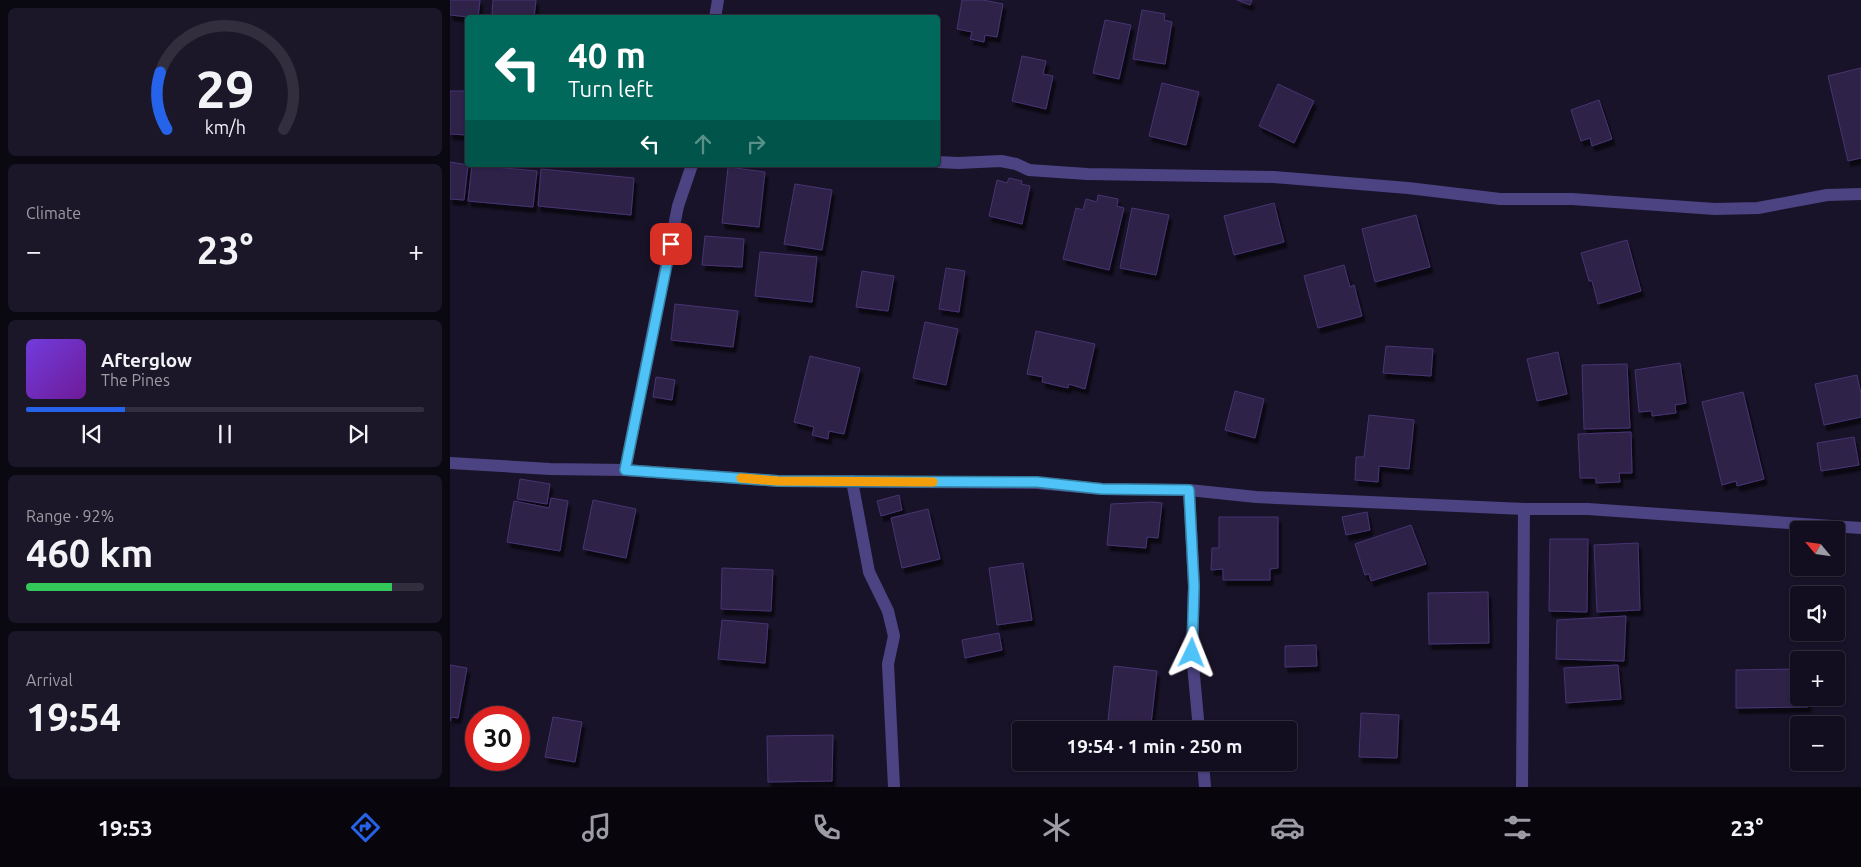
<!DOCTYPE html>
<meta charset="utf-8">
<style>
body{margin:0;font-family:Ubuntu,sans-serif;background:#1c1728;color:#f1f3f6;height:100vh;display:flex;flex-direction:column;font-size:19px;white-space:nowrap}
*{box-sizing:border-box;margin:0}
p{font-size:16px;color:#9d9ca4}
.icon{flex:none;width:28px;height:28px;fill:none;stroke:currentColor;stroke-width:2;stroke-linecap:round;stroke-linejoin:round}
.map{position:relative;flex:1;overflow:hidden}
.sheet{display:flex;flex-direction:column;gap:8px;padding:8px;background:#0a0811;width:450px}
.sheet>*{flex:none}
.hud{position:absolute;left:15px;top:15px;width:475px;height:152px;border-radius:5px;box-shadow:0 1px 4px #0004,0 0 0 1px #322e3d;background:#00695c;color:#fff;overflow:hidden}
.needle{width:32px;rotate:299deg}
.tools{position:absolute;left:1340px;top:521px;display:grid;gap:10px}
.tools a{display:grid;place-items:center;width:55px;height:55px;border-radius:5px;background:#130e1f;box-shadow:0 1px 4px #0004,0 0 0 1px #322e3d;font-size:25px}
.speed{position:absolute;left:15px;top:706px;display:flex;gap:10px;font-size:25px;font-weight:700;text-align:center}
.speed>*{display:grid;place-content:center;width:65px;height:65px;border-radius:50%;background:#130e1f;box-shadow:0 1px 4px #0004,0 0 0 1px #322e3d;line-height:1}
.speed .limit{border:8px solid #d22;background:#fff;color:#111}
.pin{position:absolute;display:grid;place-items:center;width:42px;height:42px;color:#fff;margin:-21px;border-radius:10px;box-shadow:0 2px 8px #0006}
.me{position:absolute;width:55px;margin:-28px;rotate:2deg;stroke-linejoin:round;filter:drop-shadow(0 0 4px #0008)}
.turn{display:flex;align-items:center;gap:18px;height:105px;padding:0 20px;font-size:22px}
.turn .icon{width:65px;height:65px;stroke-width:2.5}
.turn b{display:block;font-size:35px;line-height:42px}
.lanes{display:flex;align-items:center;height:48px;padding:0 20px;background:#0003;justify-content:center;gap:25px;direction:ltr}
.lanes .off{opacity:.35}
.big{font-size:38px;font-weight:700;line-height:1.1}
.sheet .tile{flex:1;display:flex;flex-direction:column;justify-content:center;gap:8px;min-width:0;padding:0 18px;border-radius:8px;background:#1c1728}
.sheet .dial{align-items:center;gap:0}
.dial svg{height:130px;overflow:visible;fill:none;stroke:#322e3d;stroke-width:7;stroke-linecap:round;text-anchor:middle}
.dial text{fill:#f1f3f6;stroke:none}
.song{display:flex;align-items:center;gap:15px}
.cover{width:60px;height:60px;border-radius:8px;background:linear-gradient(135deg,hsl(260 70% 55%),hsl(280 70% 35%))}
.played{height:5px;border-radius:2px;background:linear-gradient(90deg,#2563eb 25%,#322e3d 25%)}
.keys{display:flex;justify-content:space-around;direction:ltr}
.heat{display:flex;justify-content:space-between;align-items:center;font-size:28px;direction:ltr}
.charge{height:8px;border-radius:4px;background:linear-gradient(90deg,#34c759 92%,#322e3d 0)}
.trip{position:absolute;left:562px;top:721px;width:285px;height:50px;border-radius:5px;background:#130e1f;box-shadow:0 1px 4px #0004,0 0 0 1px #322e3d;font-weight:700;line-height:50px;text-align:center}
.tab-bar{display:flex;height:80px;justify-content:space-around;align-items:center;background:#08060c;color:#9d9ca4}
.tab-bar .icon{width:35px;height:35px}
.tab-bar .active{color:#2563eb}
.tab-bar b{font-size:22px;color:#f1f3f6}
main{display:flex;flex:1;min-height:0}
.map>svg:first-child{display:block}
.building{fill:#2d2148;stroke:#473572;filter:url(#shadow)}
.lines{fill:none;stroke-linecap:round;stroke-linejoin:round}
.minor{stroke:#4c4383;stroke-width:12}
.route-casing{stroke:#337fa1;stroke-width:12}
.route{stroke:#4fc3f7;stroke-width:9}
.slow{stroke:#f59e0b;stroke-width:9}
</style>
<main>
<section class="sheet">
<div class="tile dial"><svg viewBox="0 0 100 80">
<path d="M14 69A42 42 0 1 1 86 69"/>
<path d="M14 69A42 42 0 0 1 10 34" stroke="#2563eb"/>
<text x="50" y="56" font-size="32" font-weight="700">29</text>
<text x="50" y="72" font-size="11">km/h</text>
</svg></div>
<div class="tile"><p>Climate</p>
<div class="heat"><a>−</a><b class="big">23°</b><a>+</a></div>
</div>
<div class="tile">
<div class="song"><i class="cover"></i><div><b>Afterglow</b><p>The Pines</p></div></div>
<div class="played"></div>
<div class="keys"><svg class="icon" aria-label="previous" viewBox="0 0 24 24"><path d="M18 5L8 12l10 7zM5 5v14"/></svg><svg class="icon" aria-label="pause" viewBox="0 0 24 24"><path d="M8 5v14M16 5v14"/></svg><svg class="icon" aria-label="next" viewBox="0 0 24 24"><path d="M6 5l10 7-10 7zM19 5v14"/></svg></div>
</div>
<div class="tile"><p>Range · 92%</p><b class="big">460 km</b><div class="charge"></div></div>
<div class="tile"><p>Arrival</p><b class="big">19:54</b></div>
</section>
<div class="map">
<svg width="1411" height="787" viewBox="0 0 1411 787">
<defs>
<filter id="shadow"><feDropShadow dx="3" dy="5.5" stdDeviation="1" flood-color="#0009"/></filter>
</defs>
<rect width="100%" height="100%" fill="#191329"/>
<path class="building" d="M 0,0 L 30,0 L 28,18 L 0,15 Z
M 43,0 L 86,0 L 84,18 L 42,14 Z
M 512,0 L 533,0 L 553,4 L 547,37 L 535,35 L 534,42 L 520,39 L 522,32 L 507,29 Z
M 787,0 L 802,0 L 800,5 Z
M 692,10 L 715,14 L 714,20 L 722,22 L 715,64 L 683,59 Z
M 655,20 L 681,25 L 669,79 L 643,73 Z
M 572,56 L 596,61 L 593,74 L 603,76 L 596,109 L 562,101 Z
M 1411,68 L 1411,158 L 1398,161 L 1378,76 Z
M 712,83 L 749,92 L 736,145 L 699,136 Z
M 828,84 L 864,101 L 844,143 L 809,126 Z
M 0,91 L 18,91 L 18,135 L 0,134 Z
M 1149,100 L 1162,139 L 1142,146 L 1140,138 L 1131,141 L 1121,110 Z
M 0,162 L 18,165 L 14,200 L 0,199 Z
M 22,165 L 87,171 L 83,207 L 18,201 Z
M 278,167 L 315,172 L 309,227 L 272,223 Z
M 91,169 L 184,178 L 181,215 L 88,206 Z
M 559,178 L 572,181 L 571,184 L 580,186 L 572,224 L 539,216 L 547,180 L 557,183 Z
M 345,184 L 382,190 L 372,250 L 334,244 Z
M 648,195 L 668,199 L 667,206 L 674,208 L 659,270 L 613,259 L 626,208 L 633,210 L 636,199 L 647,202 Z
M 824,203 L 834,242 L 784,255 L 774,216 Z
M 682,208 L 719,215 L 706,275 L 670,268 Z
M 966,215 L 980,267 L 925,282 L 912,229 Z
M 255,236 L 294,239 L 292,267 L 252,265 Z
M 1177,240 L 1191,291 L 1148,304 L 1142,281 L 1139,281 L 1131,253 Z
M 310,252 L 367,257 L 362,302 L 305,296 Z
M 894,265 L 900,287 L 904,285 L 912,316 L 868,328 L 854,276 Z
M 496,268 L 515,271 L 509,312 L 489,309 Z
M 412,271 L 444,276 L 438,311 L 406,307 Z
M 225,304 L 288,311 L 283,347 L 221,340 Z
M 475,322 L 508,329 L 496,385 L 463,378 Z
M 586,331 L 645,344 L 635,389 L 619,384 L 618,388 L 592,382 L 593,377 L 577,374 Z
M 936,346 L 983,349 L 981,376 L 933,373 Z
M 1108,352 L 1117,394 L 1087,401 L 1077,359 Z
M 360,356 L 410,368 L 394,434 L 379,431 L 378,439 L 362,435 L 364,427 L 344,422 Z
M 1230,363 L 1236,403 L 1225,405 L 1226,413 L 1202,416 L 1202,411 L 1189,412 L 1185,370 Z
M 1177,364 L 1180,428 L 1134,429 L 1132,365 Z
M 1407,375 L 1411,394 L 1411,417 L 1374,425 L 1365,384 Z
M 206,377 L 225,380 L 222,400 L 203,397 Z
M 785,391 L 814,399 L 805,438 L 775,430 Z
M 1293,392 L 1314,479 L 1287,486 L 1286,481 L 1272,485 L 1252,402 Z
M 919,415 L 964,420 L 959,469 L 929,466 L 928,482 L 905,480 L 906,457 L 914,457 Z
M 1181,432 L 1182,473 L 1169,473 L 1170,482 L 1146,483 L 1146,478 L 1130,478 L 1128,434 Z
M 1404,437 L 1409,465 L 1371,471 L 1367,443 Z
M 70,479 L 100,484 L 97,504 L 67,499 Z
M 449,495 L 452,510 L 431,516 L 427,501 Z
M 101,498 L 118,501 L 110,551 L 57,542 L 64,501 L 99,508 Z
M 143,500 L 186,509 L 176,558 L 133,549 Z
M 701,502 L 712,503 L 708,538 L 697,537 L 696,548 L 657,545 L 661,504 Z
M 478,509 L 490,559 L 452,568 L 441,518 Z
M 917,512 L 920,530 L 896,535 L 892,517 Z
M 769,517 L 828,517 L 828,568 L 820,569 L 820,580 L 773,580 L 773,569 L 761,570 L 762,548 L 769,548 Z
M 961,525 L 976,564 L 921,581 L 919,574 L 915,575 L 905,544 Z
M 1100,539 L 1138,539 L 1137,612 L 1099,611 Z
M 1188,543 L 1190,610 L 1147,612 L 1144,545 Z
M 573,563 L 582,620 L 547,625 L 539,568 Z
M 272,568 L 323,570 L 321,611 L 271,609 Z
M 1038,592 L 1039,643 L 979,644 L 978,593 Z
M 1176,616 L 1174,661 L 1106,659 L 1107,620 Z
M 272,620 L 318,624 L 315,663 L 268,659 Z
M 549,633 L 552,650 L 515,658 L 512,640 Z
M 866,645 L 867,666 L 835,667 L 835,646 Z
M 0,665 L 17,668 L 8,718 L 1,717 L 0,721 Z
M 1168,665 L 1171,699 L 1116,703 L 1114,668 Z
M 664,666 L 707,671 L 701,724 L 658,720 Z
M 1349,669 L 1349,698 L 1358,698 L 1358,707 L 1286,708 L 1286,670 Z
M 911,713 L 949,715 L 947,758 L 909,757 Z
M 103,717 L 132,722 L 125,762 L 95,757 Z
M 383,735 L 382,781 L 318,782 L 317,736 Z"/>
<g class="lines">
<path class="minor" d="M 265,18 L 268,0
M 488,162 L 508,163 L 551,161 L 566,164 L 579,170 L 637,174 L 824,177 L 958,188 L 1050,199 L 1122,199 L 1265,209 L 1308,208 L 1377,195 L 1411,194
M 0,463 L 100,469 L 175,470 L 328,481 L 587,483 L 652,489 L 739,490 L 806,497 L 1074,509 L 1138,509 L 1411,528
M 175,470 L 228,206 L 242,165
M 402,481 L 419,572 L 438,611 L 444,636 L 438,664 L 444,787
M 739,490 L 744,586 L 742,653 L 749,730
M 753,762 L 755,787
M 1072,787 L 1074,509"/>
</g>
<g class="lines">
<g class="route-casing">
<path id="route" d="M 221,244 L 175,470 L 328,481 L 587,482 L 652,489 L 739,490 L 744,586 L 742,653"/>
</g>
<use href="#route" class="route"/>
<path class="slow" d="M 291,478 L 328,481 L 483,482"/>
</g>
</svg>
<div class="tools">
<a><svg class="needle" viewBox="-14 -14 28 28"><path d="M0-13l5 13h-10z" fill="#e53935"/><path d="M0 13l5-13h-10z" fill="#9d9ca4"/></svg></a>
<a><svg class="icon" aria-label="sound" viewBox="0 0 24 24"><path d="M4 9h4l5-4v14l-5-4H4zM17 9q2 3 0 6"/></svg></a>
<a>+</a>
<a>−</a>
</div>
<div class="speed"><div class="limit">30</div></div>
<div class="pin" style="left:221px;top:244px;background:#d93025"><svg class="icon" aria-label="arrive" viewBox="0 0 24 24"><path d="M6 21V4h12l-3 4 3 4H6"/></svg></div>
<svg class="me" style="left:742px;top:653px" viewBox="-20 -20 40 40"><path d="M0-17L14 15 0 8-14 15z" fill="#4fc3f7" stroke="#fff" stroke-width="4"/></svg>
<div class="trip">19:54 · 1 min · 250 m</div>
<div class="hud">
<div class="turn"><svg class="icon" aria-label="left" viewBox="0 0 24 24"><path d="M17 20v-9H6M10 6l-5 5 5 5"/></svg><div><b>40 m</b>Turn left</div></div>
<div class="lanes"><svg class="icon" aria-label="left" viewBox="0 0 24 24"><path d="M17 20v-9H6M10 6l-5 5 5 5"/></svg><svg class="icon off" aria-label="ahead" viewBox="0 0 24 24"><path d="M12 20V5M6 11l6-6 6 6"/></svg><svg class="icon off" aria-label="right" viewBox="0 0 24 24"><path d="M7 20v-9h11M14 6l5 5-5 5"/></svg></div>
</div>
</div>
</main>
<nav class="tab-bar">
<b>19:53</b>
<svg class="icon active" aria-label="directions" viewBox="0 0 24 24"><path d="M12 3l9 9-9 9-9-9zM9 14v-3h6M13 9l2 2-2 2"/></svg>
<svg class="icon" aria-label="music" viewBox="0 0 24 24"><path d="M9 18V5l10-2v13"/><circle cx="6" cy="18" r="3"/><circle cx="16" cy="16" r="3"/></svg>
<svg class="icon" aria-label="phone" viewBox="0 0 24 24"><path d="M5 4h4l2 5-3 2q2 4 5 5l2-3 5 2v4C11 20 4 13 5 4z"/></svg>
<svg class="icon" aria-label="climate" viewBox="0 0 24 24"><path d="M12 3v18M4 7l16 10M4 17L20 7"/></svg>
<svg class="icon" aria-label="car" viewBox="0 0 24 24"><path d="M5 17H2v-5l4-1 3-4h7l3 4 3 1v5h-3M9 17h6M6 11h13"/><circle cx="7" cy="17" r="2"/><circle cx="17" cy="17" r="2"/></svg>
<svg class="icon" aria-label="filters" viewBox="0 0 24 24"><path d="M4 7h16M4 17h16"/><circle cx="9" cy="7" r="2"/><circle cx="15" cy="17" r="2"/></svg>
<b>23°</b>
</nav>
